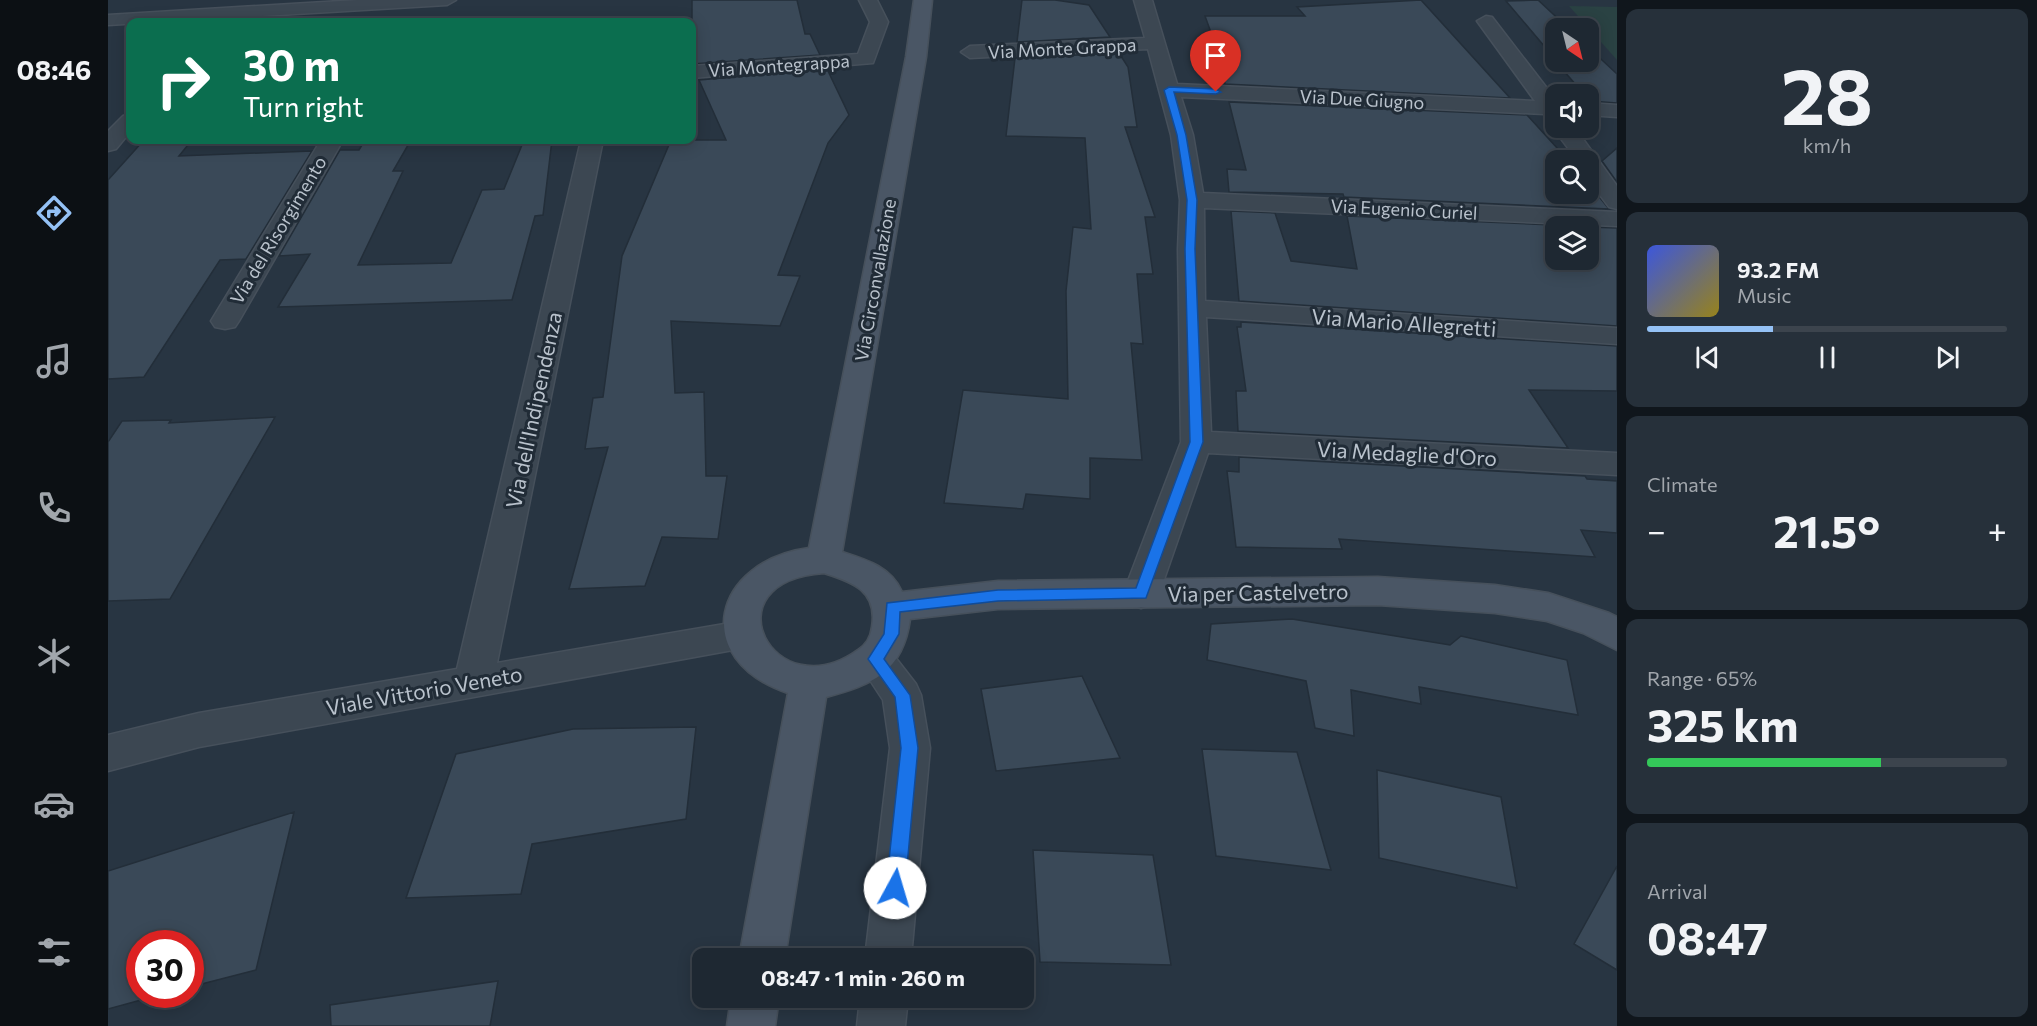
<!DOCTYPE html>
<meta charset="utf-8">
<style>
body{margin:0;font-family:Commissioner,sans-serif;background:#26303a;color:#f1f3f6;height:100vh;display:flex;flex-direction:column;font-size:22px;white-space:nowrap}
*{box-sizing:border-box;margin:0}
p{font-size:20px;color:#a1a6ac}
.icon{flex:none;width:33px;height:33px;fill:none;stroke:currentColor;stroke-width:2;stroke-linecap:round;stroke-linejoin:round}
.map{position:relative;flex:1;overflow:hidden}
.side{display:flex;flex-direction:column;gap:9px;padding:9px;background:#10161c;width:420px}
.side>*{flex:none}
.top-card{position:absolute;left:18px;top:18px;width:570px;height:126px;border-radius:12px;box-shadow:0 3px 15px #0003,0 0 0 2px #3c444d;background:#0b6e4f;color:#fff;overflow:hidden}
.needle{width:39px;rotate:145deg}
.fabs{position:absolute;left:1437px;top:18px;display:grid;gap:12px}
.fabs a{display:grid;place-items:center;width:54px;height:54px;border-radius:12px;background:#1e2832;box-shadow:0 3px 15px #0003,0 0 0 2px #3c444d;font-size:30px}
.speed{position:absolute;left:18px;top:930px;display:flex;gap:12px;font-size:30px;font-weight:700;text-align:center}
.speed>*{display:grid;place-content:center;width:78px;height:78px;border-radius:50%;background:#1e2832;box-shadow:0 3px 15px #0003,0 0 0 2px #3c444d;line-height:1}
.speed .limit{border:9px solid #d22;background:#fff;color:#111}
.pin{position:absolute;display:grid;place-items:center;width:51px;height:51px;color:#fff;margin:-62px -26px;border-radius:50% 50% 50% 0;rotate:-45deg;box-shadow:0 0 6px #0007}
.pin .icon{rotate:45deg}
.me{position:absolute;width:66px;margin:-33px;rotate:6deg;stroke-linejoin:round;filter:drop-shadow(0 0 4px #0008)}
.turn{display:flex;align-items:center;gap:21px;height:126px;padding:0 18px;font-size:27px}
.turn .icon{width:78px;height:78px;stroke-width:2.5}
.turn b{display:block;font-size:42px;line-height:51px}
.big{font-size:45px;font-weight:700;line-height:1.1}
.side .card{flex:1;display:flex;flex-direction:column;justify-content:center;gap:9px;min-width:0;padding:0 21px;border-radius:12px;background:#26303a}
.side .dial{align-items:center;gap:0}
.dial b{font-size:78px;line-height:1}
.song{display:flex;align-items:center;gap:18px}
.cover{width:72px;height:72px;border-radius:9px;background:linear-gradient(135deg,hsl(230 70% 55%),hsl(50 70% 35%))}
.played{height:6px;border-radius:3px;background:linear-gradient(90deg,#94c1f5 35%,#3c444d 35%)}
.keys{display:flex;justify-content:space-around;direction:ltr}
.heat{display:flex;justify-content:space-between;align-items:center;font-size:33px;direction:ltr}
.charge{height:9px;border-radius:4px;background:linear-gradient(90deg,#34c759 65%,#3c444d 0)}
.trip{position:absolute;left:584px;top:948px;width:342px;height:60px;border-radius:12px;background:#1e2832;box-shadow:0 3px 15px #0003,0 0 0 2px #3c444d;font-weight:700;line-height:60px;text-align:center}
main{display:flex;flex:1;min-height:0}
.menu{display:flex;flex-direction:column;width:108px;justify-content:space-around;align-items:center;background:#0c1014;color:#a1a6ac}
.menu .icon{width:42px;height:42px}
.menu .on{color:#94c1f5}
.menu b{font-size:27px;color:#f1f3f6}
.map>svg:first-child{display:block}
.green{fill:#2a4243}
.building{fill:#3a4958;stroke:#232e39;stroke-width:1.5}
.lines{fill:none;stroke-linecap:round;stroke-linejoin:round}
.street-casing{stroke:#46505b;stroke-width:3}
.secondary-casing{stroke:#46505b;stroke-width:3}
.street{fill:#3c4752;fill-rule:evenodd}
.secondary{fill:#4a5665;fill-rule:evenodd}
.route{fill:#1a73e8;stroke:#114b97;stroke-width:1.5}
.labels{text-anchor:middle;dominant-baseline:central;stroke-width:6;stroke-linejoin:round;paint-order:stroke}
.far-street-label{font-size:18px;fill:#b9c2cc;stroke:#212c37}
.street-label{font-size:21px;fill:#b9c2cc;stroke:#212c37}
</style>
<main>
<nav class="menu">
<b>08:46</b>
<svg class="icon on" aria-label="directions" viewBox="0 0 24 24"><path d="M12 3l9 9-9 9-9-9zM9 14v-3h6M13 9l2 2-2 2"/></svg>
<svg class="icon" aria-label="music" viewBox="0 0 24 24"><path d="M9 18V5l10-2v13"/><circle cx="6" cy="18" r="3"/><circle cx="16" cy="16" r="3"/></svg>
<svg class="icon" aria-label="phone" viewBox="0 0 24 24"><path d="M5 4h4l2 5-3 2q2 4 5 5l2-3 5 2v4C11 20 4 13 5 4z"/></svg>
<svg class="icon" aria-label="climate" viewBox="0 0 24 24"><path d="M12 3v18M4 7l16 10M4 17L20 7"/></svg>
<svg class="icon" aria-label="car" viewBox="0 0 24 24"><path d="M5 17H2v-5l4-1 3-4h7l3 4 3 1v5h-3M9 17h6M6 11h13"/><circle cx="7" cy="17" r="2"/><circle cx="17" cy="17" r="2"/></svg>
<svg class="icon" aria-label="filters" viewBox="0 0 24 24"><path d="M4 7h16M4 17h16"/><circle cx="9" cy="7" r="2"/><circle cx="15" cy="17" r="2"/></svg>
</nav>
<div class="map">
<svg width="1509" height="1026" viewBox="0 0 1509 1026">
<rect width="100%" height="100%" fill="#283542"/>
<path class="green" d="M 1461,6 L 1509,7 L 1509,60 Z"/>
<path class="building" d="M 584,0 L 689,0 L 697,34 L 702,34 L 712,55 L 584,64 Z
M 914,0 L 947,0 L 981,5 L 1002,37 L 909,42 Z
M 1313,0 L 1402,98 L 1117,84 L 1114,72 L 1106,71 L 1109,49 L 1097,16 L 1197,16 L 1189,7 Z
M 1430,0 L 1460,28 L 1448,28 L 1448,60 L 1398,1 Z
M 1480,47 L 1509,74 L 1509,103 L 1481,101 L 1480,94 L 1476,94 L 1448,62 L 1480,62 Z
M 1011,53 L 1020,67 L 1029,127 L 1017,127 L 1047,217 L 1037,217 L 1045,274 L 1029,274 L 1035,344 L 1023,343 L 1034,460 L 982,458 L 982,499 L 918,494 L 915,509 L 836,503 L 855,390 L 960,399 L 958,291 L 965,227 L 983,229 L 977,138 L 898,136 L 907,58 Z
M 719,69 L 741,115 L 720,143 L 670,275 L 692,276 L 672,326 L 563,321 L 567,393 L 596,392 L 598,476 L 619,476 L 610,539 L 554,537 L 537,586 L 461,589 L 500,447 L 477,449 L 485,398 L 495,397 L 514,256 L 563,140 L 618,140 L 591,80 Z
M 1121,102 L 1419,115 L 1460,160 L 1448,160 L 1448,194 L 1480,194 L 1480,183 L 1501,209 L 1236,197 L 1235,194 L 1121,192 L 1119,169 L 1138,170 Z
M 36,140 L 84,140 L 71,156 L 204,151 L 138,259 L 112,260 L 36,377 L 0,379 L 0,180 Z
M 257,140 L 303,140 L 285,171 L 295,171 L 250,265 L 343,263 L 374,190 L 396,189 L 416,140 L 444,140 L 435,215 L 427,216 L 404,300 L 170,307 L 202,254 L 171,256 L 232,150 L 251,150 Z
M 1509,148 L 1509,182 L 1494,161 Z
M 1123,211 L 1167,213 L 1183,261 L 1249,269 L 1239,216 L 1469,226 L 1448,226 L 1448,260 L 1480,260 L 1480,227 L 1509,228 L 1509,326 L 1131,301 Z
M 1133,322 L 1509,346 L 1509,391 L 1421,390 L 1460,448 L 1130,431 L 1128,391 L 1138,391 L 1129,327 L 1133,327 Z
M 167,417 L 62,599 L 0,601 L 0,442 L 14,421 L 63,420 L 61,423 Z
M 1131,457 L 1477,476 L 1479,479 L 1509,481 L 1509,533 L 1473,530 L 1487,557 L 1231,539 L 1234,549 L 1128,547 L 1119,471 L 1131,472 Z
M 1184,619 L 1342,645 L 1353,636 L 1459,660 L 1470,715 L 1311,687 L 1313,704 L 1243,690 L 1246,736 L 1207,728 L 1198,681 L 1099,660 L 1103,624 Z
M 974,676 L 1012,758 L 888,771 L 873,689 Z
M 588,727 L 578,819 L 424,844 L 413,894 L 298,898 L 348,754 L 465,729 Z
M 1094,749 L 1189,752 L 1223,870 L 1108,856 Z
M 1269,770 L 1393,797 L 1409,888 L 1271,858 Z
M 186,812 L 148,970 L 82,987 L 82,944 L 32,944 L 32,994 L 55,994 L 0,1009 L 0,871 Z
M 925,850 L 1045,855 L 1063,965 L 932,962 Z
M 1509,866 L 1509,970 L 1466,944 Z
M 390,981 L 382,1026 L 223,1026 L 222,1005 Z"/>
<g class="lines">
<g class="street-casing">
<path id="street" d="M 250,0 L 348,0 L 339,5 L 0,25 L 0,15 Z
M 751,0 L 769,0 L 780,22 L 765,63 L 584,78 L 584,66 L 750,54 L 762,22 Z
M 1026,0 L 1044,0 L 1069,84 L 1427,101 L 1369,21 L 1378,16 L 1384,17 L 1448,100 L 1448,121 L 1441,119 L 1436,114 L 1073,97 L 1085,135 L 1095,193 L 1509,212 L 1509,226 L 1096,208 L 1097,301 L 1509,328 L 1509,344 L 1098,317 L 1103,432 L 1509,453 L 1509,475 L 1100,453 L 1051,594 L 1046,604 L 1033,608 L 1020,604 L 1015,594 L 1073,442 L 1070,249 L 1072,200 L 1063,135 L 1040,49 L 862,58 L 853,52 L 862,46 L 1037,38 Z
M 1480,103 L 1509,105 L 1509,117 L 1480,115 Z
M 22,114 L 22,132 L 8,149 L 0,151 L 0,131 L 15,116 Z
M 1448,125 L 1448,128 L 1467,128 L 1509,186 L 1509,209 L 1501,207 L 1480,179 L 1480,160 L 1469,160 L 1445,128 Z
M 213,140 L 235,140 L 131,321 L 127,327 L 117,329 L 107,327 L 103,321 Z
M 473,140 L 495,140 L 389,663 L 634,621 L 647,626 L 652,636 L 647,646 L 91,747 L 0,771 L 0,735 L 91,713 L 349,669 Z
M 767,644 L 780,648 L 808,684 L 813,695 L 822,748 L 803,958 L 757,958 L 782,748 L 775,700 L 748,659 L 754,648 Z
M 752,998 L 800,998 L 797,1026 L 749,1026 Z"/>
</g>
<g class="secondary-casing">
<path id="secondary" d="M 806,0 L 824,0 L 818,57 L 734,552 C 759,560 783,567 794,592 L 890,581 L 1270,577 L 1387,585 L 1440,593 L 1501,613 L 1509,617 L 1509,650 L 1475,633 L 1439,621 L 1387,613 L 1270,605 L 890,609 L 802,619 C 795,672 764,685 718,697 L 677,958 L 631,958 L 680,693 C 580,659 605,561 701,548 L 798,57 ZM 716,573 C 745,582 770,591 764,627 C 763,636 758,645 750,650 C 665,711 598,581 716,573 Z
M 623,998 L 671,998 L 667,1026 L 619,1026 Z"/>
</g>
<use href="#street" class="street"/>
<use href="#secondary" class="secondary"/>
</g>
<path class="route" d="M 1061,87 L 1108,89 L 1113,92 L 1108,94 L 1066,92 L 1078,135 L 1089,200 L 1087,249 L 1095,442 L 1038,598 L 890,601 L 792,612 L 791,634 L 776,659 L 802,695 L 810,748 L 797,888 L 794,895 L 787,897 L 781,895 L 778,888 L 793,748 L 787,697 L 760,659 L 776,634 L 779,603 L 890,590 L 1028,588 L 1082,442 L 1077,249 L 1079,200 L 1069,135 L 1056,90 Z"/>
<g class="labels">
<g class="far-street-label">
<text transform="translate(954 48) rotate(-3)">Via Monte Grappa</text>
<text transform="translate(671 65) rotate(-4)">Via Montegrappa</text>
<text transform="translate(1254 99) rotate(3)">Via Due Giugno</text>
<text transform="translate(1296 209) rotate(3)">Via Eugenio Curiel</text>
<text transform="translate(170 230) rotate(-59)">Via del Risorgimento</text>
<text transform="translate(767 280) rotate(-80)">Via Circonvallazione</text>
</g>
<g class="street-label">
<text transform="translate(1296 322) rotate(4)">Via Mario Allegretti</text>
<text transform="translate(425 410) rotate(-78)">Via dell'Indipendenza</text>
<text transform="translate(1299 453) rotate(3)">Via Medaglie d'Oro</text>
<text transform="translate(1150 592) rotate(-1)">Via per Castelvetro</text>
<text transform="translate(316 690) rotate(-10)">Viale Vittorio Veneto</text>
</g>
</g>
</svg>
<div class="fabs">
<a><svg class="needle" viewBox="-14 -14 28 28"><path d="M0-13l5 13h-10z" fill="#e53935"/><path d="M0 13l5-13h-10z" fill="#a1a6ac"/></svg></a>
<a><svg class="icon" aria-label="sound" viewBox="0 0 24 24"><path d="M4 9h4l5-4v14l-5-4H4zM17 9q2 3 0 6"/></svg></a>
<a><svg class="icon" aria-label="search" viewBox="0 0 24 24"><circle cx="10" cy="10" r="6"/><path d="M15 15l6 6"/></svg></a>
<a><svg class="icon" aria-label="layers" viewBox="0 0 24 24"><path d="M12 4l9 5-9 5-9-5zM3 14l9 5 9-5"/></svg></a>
</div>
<div class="speed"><div class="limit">30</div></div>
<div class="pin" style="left:1108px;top:92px;background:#d93025"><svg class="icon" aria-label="arrive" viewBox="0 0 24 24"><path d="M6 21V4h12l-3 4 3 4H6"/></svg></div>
<svg class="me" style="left:787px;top:888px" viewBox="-20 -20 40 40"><circle r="19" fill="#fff"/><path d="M0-13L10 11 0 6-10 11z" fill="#1a73e8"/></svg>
<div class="trip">08:47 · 1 min · 260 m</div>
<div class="top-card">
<div class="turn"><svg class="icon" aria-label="right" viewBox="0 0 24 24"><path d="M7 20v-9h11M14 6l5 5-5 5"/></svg><div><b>30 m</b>Turn right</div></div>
</div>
</div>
<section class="side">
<div class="card dial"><b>28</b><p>km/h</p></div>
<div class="card">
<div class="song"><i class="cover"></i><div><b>93.2 FM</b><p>Music</p></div></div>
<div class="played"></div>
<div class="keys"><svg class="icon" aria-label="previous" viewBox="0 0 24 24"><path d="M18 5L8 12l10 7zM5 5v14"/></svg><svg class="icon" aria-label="pause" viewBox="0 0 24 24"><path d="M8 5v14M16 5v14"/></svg><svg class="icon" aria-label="next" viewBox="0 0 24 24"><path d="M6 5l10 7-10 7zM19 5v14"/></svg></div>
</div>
<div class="card"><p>Climate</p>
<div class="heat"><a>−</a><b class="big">21.5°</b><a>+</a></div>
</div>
<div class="card"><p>Range · 65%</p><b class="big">325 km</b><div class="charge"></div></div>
<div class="card"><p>Arrival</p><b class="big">08:47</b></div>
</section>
</main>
